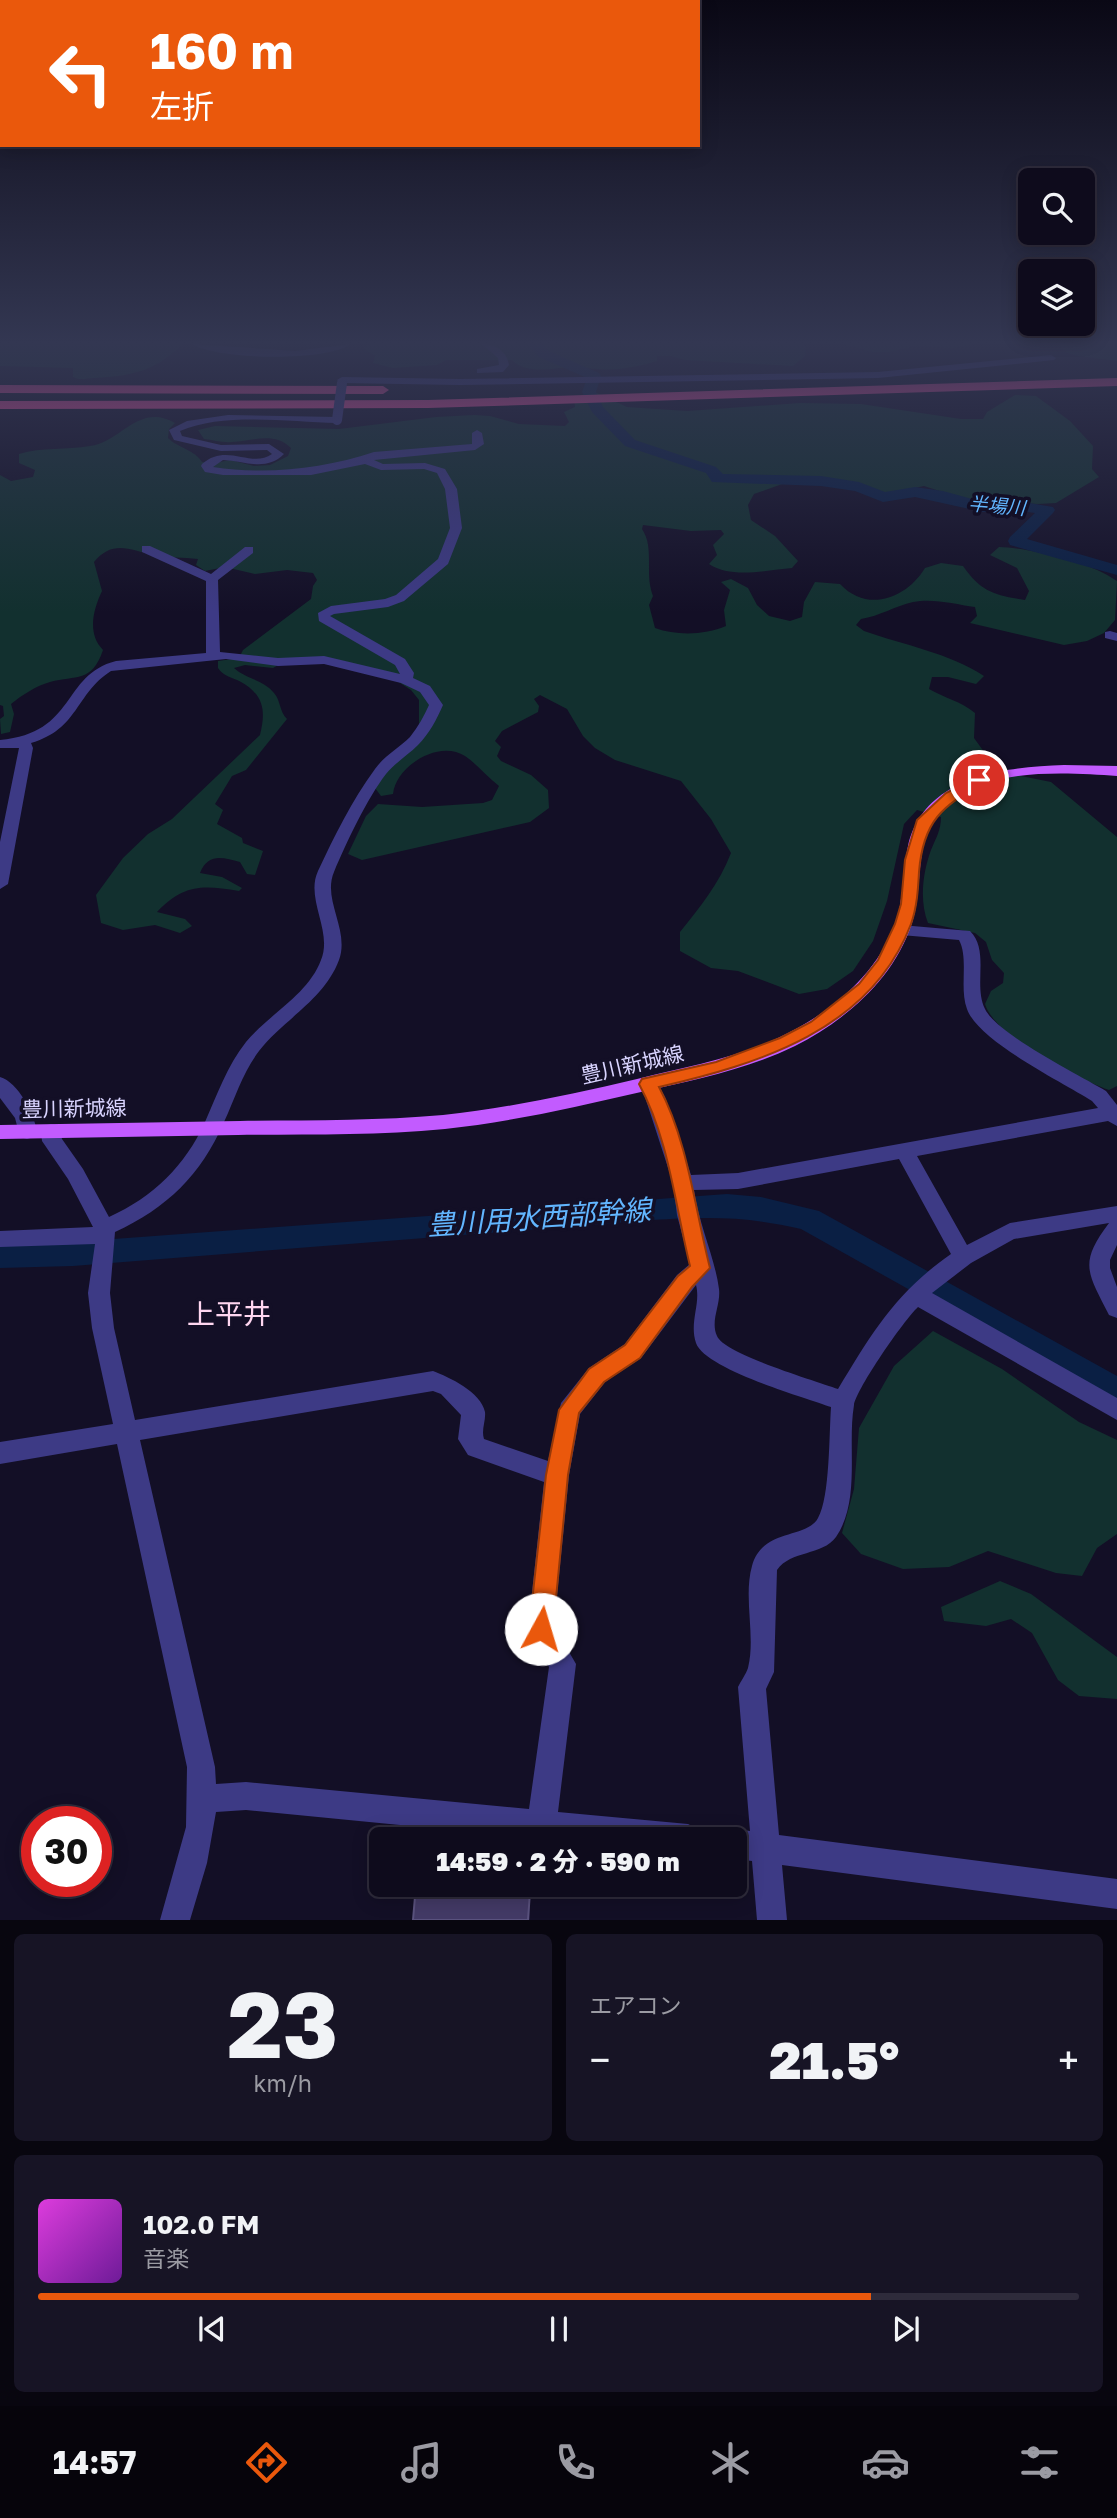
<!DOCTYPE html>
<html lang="ja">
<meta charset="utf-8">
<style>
body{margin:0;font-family:"Golos Text","Noto Sans JP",sans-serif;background:#171425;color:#f1f3f6;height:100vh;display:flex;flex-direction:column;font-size:26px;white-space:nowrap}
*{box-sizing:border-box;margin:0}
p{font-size:23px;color:#9b9ba3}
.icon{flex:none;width:38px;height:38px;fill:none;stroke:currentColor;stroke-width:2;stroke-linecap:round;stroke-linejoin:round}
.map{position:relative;height:1920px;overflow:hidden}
.panel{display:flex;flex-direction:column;gap:14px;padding:14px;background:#08060f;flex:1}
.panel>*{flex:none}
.hud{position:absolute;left:0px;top:0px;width:700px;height:147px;box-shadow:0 4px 18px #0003,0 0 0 2px #2e2b3b;background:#ea580c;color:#fff;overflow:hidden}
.controls{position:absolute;left:1018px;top:168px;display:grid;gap:14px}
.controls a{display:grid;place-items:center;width:77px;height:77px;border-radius:10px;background:#0e0b1c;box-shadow:0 4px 18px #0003,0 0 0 2px #2e2b3b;font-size:35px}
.speed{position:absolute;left:21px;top:1806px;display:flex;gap:14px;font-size:35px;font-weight:700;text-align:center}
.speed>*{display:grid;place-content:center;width:91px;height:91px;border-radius:50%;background:#0e0b1c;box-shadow:0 4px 18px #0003,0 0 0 2px #2e2b3b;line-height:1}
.speed .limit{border:10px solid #d22;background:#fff;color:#111}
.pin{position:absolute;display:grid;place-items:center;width:60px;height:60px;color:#fff;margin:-30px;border:4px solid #fff;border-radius:50%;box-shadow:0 2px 7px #0007}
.me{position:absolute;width:77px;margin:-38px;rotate:6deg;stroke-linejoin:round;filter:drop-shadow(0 0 5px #0008)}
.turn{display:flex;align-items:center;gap:24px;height:147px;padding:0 35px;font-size:32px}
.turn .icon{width:91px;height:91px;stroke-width:2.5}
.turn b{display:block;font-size:49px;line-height:60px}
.big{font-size:52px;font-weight:800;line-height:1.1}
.panel .tile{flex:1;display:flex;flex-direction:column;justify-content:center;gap:10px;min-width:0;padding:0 24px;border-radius:10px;background:#171425}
.panel .dial{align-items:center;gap:0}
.dial b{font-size:91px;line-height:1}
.song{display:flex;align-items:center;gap:21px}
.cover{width:84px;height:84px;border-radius:10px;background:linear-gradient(135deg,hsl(300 70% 55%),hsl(280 70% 35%))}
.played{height:7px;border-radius:4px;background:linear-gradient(90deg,#ea580c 80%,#2e2b3b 80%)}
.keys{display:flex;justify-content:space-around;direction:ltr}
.heat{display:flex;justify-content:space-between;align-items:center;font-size:38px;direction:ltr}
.panel .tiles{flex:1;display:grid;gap:14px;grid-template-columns:1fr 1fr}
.tile:last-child{grid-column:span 2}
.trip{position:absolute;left:369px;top:1827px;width:378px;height:70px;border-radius:10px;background:#0e0b1c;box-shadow:0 4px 18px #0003,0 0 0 2px #2e2b3b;font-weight:800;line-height:70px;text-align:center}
.dock{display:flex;height:112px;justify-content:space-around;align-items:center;background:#06040b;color:#9b9ba3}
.dock .icon{width:49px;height:49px}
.dock .selected{color:#ea580c}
.dock b{font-size:32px;color:#f1f3f6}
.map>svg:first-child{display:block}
.green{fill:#12302f}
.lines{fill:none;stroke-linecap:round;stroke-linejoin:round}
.river{fill:#0a1f44;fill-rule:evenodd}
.minor{fill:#3d3a85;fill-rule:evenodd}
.major{fill:#c25bff;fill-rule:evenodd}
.highway{fill:#ff4fa3;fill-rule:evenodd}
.minor-bridge{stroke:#3d3a85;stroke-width:10}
.shaded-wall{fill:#1d163a}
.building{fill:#433a66;stroke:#5a527e;stroke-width:2}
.route{fill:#ea580c;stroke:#983908;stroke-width:2}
.labels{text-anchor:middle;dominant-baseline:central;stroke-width:7;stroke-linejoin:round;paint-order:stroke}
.far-water-label{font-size:19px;font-style:italic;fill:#62b6ff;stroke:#130f26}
.street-label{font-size:21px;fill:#d9d4ff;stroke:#130f26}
.near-water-label{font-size:28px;font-style:italic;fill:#62b6ff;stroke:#130f26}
.near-quarter-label{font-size:28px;fill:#ffd6f0;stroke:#130f26}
</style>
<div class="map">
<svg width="1117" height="1920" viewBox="0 0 1117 1920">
<rect width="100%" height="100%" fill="#130f26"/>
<path class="green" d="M 0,344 L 182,344 C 157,371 131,376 95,378 C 86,378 81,381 73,377 L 73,368 L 0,366 Z
M 369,344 L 803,344 L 806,348 L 805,356 L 793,366 L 685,360 L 671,356 L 657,356 L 657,361 C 638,367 616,371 597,369 C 590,369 583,367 575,367 C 556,367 527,376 512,360 L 446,360 L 437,365 L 393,368 L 373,363 L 375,356 L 363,348 Z
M 845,344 L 974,344 L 953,348 L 915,346 L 889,352 L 872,352 Z
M 1061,344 L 1117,344 L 1117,361 L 1078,356 L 1067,353 L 1059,346 Z
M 597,393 L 627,407 L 687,411 L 800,403 L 861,404 L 961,419 L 983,419 L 987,412 L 1015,395 L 1036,396 L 1070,421 L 1093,446 L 1092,469 L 1099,477 L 1056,503 L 1038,504 L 967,500 L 924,486 L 886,494 L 847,482 L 796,479 L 754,494 L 748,505 L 751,520 L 775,536 L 798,561 L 792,568 C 767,570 731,579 709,564 L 717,555 L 713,545 L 724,534 L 721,530 L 691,531 L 643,525 L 642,529 C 655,548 644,573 653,596 L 649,605 L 655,628 C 677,636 705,635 726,626 L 724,610 L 730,590 L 721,582 L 731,579 L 748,588 L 757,605 L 769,616 L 790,621 L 802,617 L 804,602 L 815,582 L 840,584 C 867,613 906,599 925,568 L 941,563 L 963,566 C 981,592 994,595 1025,600 L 1029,591 L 1017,568 L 990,555 L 999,547 C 1031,548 1091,562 1117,581 L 1115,620 L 1104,633 L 1087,641 L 1064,645 L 970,623 L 977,616 L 975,607 C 955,604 933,598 913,602 C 895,606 880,616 861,619 L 856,625 L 864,631 C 904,645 949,653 984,676 L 976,684 L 948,677 L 932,677 L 929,689 C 944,698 961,701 975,713 L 974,738 L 990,760 L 1021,776 L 1051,782 L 1117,837 L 1117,1086 L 1109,1090 C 1076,1078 995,1037 985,1004 L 991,991 L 1003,983 L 1004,973 L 992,960 L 986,942 L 975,933 L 928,923 C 919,900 923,872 931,850 C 936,838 941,830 941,817 L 917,810 L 904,824 L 887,901 L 873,941 L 853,971 L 827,989 L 799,994 L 738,971 L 711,968 L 680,951 L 680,932 C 700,907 719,884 731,853 L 711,819 L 681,781 L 615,760 L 595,748 L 583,736 L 567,709 L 540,695 L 534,699 L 539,706 L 538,712 L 502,731 L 495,741 L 501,747 L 497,756 L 501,761 L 531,775 L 548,790 L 549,808 L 530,822 L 362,860 L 348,854 L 366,816 L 378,804 L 422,807 L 483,803 L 492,800 L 499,786 C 487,777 477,764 465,756 C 439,739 396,766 393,794 L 381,796 L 375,788 L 419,727 L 419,700 L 411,690 L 394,679 L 355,664 L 289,659 L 273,668 L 245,665 L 234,668 C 246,679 264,680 274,693 C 281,701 279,711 287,719 L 246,770 L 232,776 L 215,804 L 223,810 L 217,824 L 242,838 L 243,843 L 263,851 L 255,875 L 247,874 L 240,862 C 222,857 208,853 200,873 L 222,877 L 242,888 L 239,891 C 202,885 184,884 157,912 L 185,919 L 192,926 L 180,933 L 155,925 L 123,930 L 101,923 L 96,895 L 123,858 L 148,834 L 172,819 L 260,735 C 266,711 264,695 241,682 C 232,677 224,677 218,668 L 218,661 L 239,658 L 243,650 L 311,599 L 313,586 L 317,580 L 313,573 L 287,570 L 255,574 L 225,567 L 205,571 L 196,565 L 198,559 C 183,557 169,558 154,555 C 130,550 113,539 94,562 L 102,591 C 93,610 87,634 103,650 C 92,683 76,675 50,682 C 36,686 22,695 11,704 L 14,714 L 10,732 L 1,734 L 0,719 L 4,716 L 3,706 L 0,705 L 0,475 L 11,481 L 33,477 L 35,470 L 19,463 L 19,454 C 42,447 66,450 90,446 C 121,442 139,402 175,423 L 169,429 L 168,438 C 178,448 195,450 202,462 L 215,463 L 230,460 L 254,466 L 270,465 L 288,456 L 291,448 C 274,431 253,441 232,442 C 223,443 213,440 204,439 L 198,430 L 215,426 L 339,429 L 436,417 L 474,415 L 490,416 L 519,424 L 565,426 L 569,422 L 564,412 L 575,407 L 574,396 Z
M 933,1331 L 1002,1369 L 1079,1422 L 1117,1440 L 1117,1534 L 1097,1548 L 1082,1576 L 1056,1573 L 988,1551 L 949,1567 L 903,1569 L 861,1554 L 842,1533 L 854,1489 L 859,1428 L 894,1366 Z
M 1000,1581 L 1031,1594 L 1117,1657 L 1117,1699 L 1079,1696 L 1058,1680 L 1032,1633 L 1011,1619 L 986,1626 L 944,1621 L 941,1607 Z"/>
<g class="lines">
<path class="river" d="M 528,344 L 542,344 L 549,351 L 599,373 L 601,376 L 596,392 L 603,407 L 635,440 L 716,467 L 723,474 L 821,476 L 859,482 L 885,492 L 915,487 L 943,491 L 983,502 L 1012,500 L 1053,507 L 1055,510 L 1053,513 L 1027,539 L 1117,565 L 1117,575 L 1010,545 L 1008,541 L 1010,537 L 1035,513 L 1012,510 L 983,512 L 915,497 L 883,502 L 855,491 L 821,486 L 712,482 L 706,473 L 625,446 L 592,412 L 582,392 L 587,378 L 539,357 Z
M 727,1194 L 761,1197 L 819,1211 L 1117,1376 L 1117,1406 L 801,1229 C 745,1216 709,1217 652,1220 L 73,1266 L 0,1268 L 0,1244 L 73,1242 Z"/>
<path class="minor" d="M 192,344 L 295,351 L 351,344 C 326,362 218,360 192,344 Z
M 482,344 C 495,344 507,351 509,365 L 503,372 L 477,373 L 477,369 L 499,365 L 498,358 Z
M 1051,355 L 1056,358 L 1054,360 L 878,378 L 460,385 L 342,383 L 337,380 L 342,377 L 460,379 L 878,372 Z
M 228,415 L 337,417 L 342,420 L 337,423 C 290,422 223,412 180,431 L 182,436 L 221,445 L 269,444 L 284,454 C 266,472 245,461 223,460 L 213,467 C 266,475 323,469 374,452 L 472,444 L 472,433 L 477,430 L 482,433 L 484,444 L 475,450 L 374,460 L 383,464 L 425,463 L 445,469 L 457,489 L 462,528 L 448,564 L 404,601 L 388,607 L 334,614 L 330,616 L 405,659 L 414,673 L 413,678 L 430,686 L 443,705 C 437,719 429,734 418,745 C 408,755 395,763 386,774 C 368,797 346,843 334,872 C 322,900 350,930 339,960 C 324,1000 284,1019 259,1051 C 243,1072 235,1098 224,1122 C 201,1175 167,1208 115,1232 L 110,1293 L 114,1328 L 135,1420 L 433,1371 C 449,1377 481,1392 485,1412 C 486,1421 481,1430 484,1439 L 548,1461 L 561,1403 L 589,1368 L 625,1344 L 677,1275 L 690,1264 L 677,1215 L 673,1183 L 645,1097 L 638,1084 L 641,1079 L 655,1079 L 665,1097 L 691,1175 L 738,1173 L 1098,1108 L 1092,1101 C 1062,1082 978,1041 967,1009 C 959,988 969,959 959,940 L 901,935 L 892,930 L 901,925 L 970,931 C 990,951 973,985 985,1009 C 997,1034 1079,1075 1106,1091 L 1117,1105 L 1117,1126 L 1108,1121 L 917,1156 L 967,1245 L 1010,1223 L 1117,1206 L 1117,1245 L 1110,1260 L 1110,1268 L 1117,1287 L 1117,1318 L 1109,1315 C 1088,1273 1078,1264 1109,1223 L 1014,1239 L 971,1263 L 932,1293 L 1117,1398 L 1117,1420 L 918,1307 C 904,1320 857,1388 854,1405 C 847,1447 861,1500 836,1537 C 822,1556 791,1550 777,1570 L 774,1672 L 766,1689 L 779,1835 L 1117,1879 L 1117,1909 L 782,1865 L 787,1920 L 757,1920 L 752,1861 L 735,1859 L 735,1839 L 722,1839 L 725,1834 L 735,1829 L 750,1831 L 738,1687 C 741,1681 746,1674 748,1668 C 756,1636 743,1598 752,1566 C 762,1528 807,1539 818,1518 C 830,1497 829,1434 831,1407 C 803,1397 705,1369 696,1343 C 689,1322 701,1304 696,1285 L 641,1358 L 605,1382 L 580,1414 L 569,1475 L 554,1626 L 576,1664 L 558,1812 L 688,1824 L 698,1829 L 702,1839 L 542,1839 L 246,1810 L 216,1812 L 207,1863 L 190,1920 L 160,1920 L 186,1827 L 187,1767 L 117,1444 L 0,1464 L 0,1442 L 113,1424 L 92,1328 L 88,1293 L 95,1244 L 0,1247 L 0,1231 L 93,1227 L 68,1179 L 42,1141 L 41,1131 L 44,1126 L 51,1124 L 58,1126 L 62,1139 L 83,1169 L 109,1217 C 153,1197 185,1166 205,1122 C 217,1095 227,1066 246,1042 C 269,1014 308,995 321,960 C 333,931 305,899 318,871 C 334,837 352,800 375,769 C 384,756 399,748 410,737 C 418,727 424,716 429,705 L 420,692 L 401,683 L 324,664 L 278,666 L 226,659 L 111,671 C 75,694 79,729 31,743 L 33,748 L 8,884 L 0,889 L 0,842 L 19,748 L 0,748 L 0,740 C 77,733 61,675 116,661 L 206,653 L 206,581 L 142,552 L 142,546 L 150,546 L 211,574 L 245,547 L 253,547 L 253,553 L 218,580 L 220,652 L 278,658 L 324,656 L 400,674 L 395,665 L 319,621 L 318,613 L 331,606 L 385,599 L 396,595 L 438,559 L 450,528 L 445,489 L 437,473 L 424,469 L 381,470 L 365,464 L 311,475 L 223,475 L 205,472 L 201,466 L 202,464 C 227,442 251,469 272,454 L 267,450 L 221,451 L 174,440 L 169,430 L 187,421 ZM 899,1159 L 951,1254 C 895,1293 872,1333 838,1389 C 816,1381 724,1354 717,1336 C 710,1321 721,1305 719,1289 C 715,1258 699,1225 694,1190 L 738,1189 ZM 433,1391 L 441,1394 L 461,1415 L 458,1439 L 468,1455 L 544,1482 L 528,1629 L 549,1667 L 529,1809 L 246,1782 L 216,1784 L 215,1767 L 140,1440 Z
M 1110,631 L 1117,633 L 1117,641 L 1105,638 L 1105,632 Z
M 0,1077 C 18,1082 35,1115 37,1132 L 34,1137 L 27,1139 L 20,1137 L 15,1118 L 0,1098 Z"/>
<path class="major" d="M 1064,765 L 1117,766 L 1117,776 C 1054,772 948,764 925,840 C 917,867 921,896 912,923 C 894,979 846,1020 795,1046 C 746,1070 693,1080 641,1092 C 576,1107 511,1122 445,1129 C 376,1136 307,1134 238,1135 C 159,1136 80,1138 0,1139 L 0,1125 C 80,1124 160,1122 240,1121 C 308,1120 376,1121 443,1115 C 509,1108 573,1094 637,1079 C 685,1067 733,1059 778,1038 C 828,1015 875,977 895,925 C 904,900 902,872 908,846 C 924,776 1004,767 1064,765 Z"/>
<path class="highway" d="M 1117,378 L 1117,386 L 428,408 L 0,409 L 0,401 L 428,400 Z
M 0,385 L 383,386 L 389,390 L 383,394 L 0,393 Z"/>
<path class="minor-bridge" d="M 337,420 L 342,383"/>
</g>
<path class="shaded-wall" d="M 530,1892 L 530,1920 L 528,1920 Z"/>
<path class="building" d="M 416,1885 L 530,1892 L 528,1920 L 413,1920 Z"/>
<linearGradient id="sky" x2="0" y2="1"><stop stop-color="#0a0815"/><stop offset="0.56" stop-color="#333752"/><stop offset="1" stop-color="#333752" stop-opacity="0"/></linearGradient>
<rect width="1117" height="612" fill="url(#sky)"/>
<path class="route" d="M 979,776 L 984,778 L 984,783 C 942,806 923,821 919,872 C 918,890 917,907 911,924 C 871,1030 759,1064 659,1087 C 688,1141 695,1210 710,1268 L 692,1287 L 640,1358 L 604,1382 L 579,1413 L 568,1475 L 553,1629 L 549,1637 L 541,1640 L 532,1637 L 529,1629 L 546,1475 L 559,1410 L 589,1369 L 625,1345 L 678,1276 L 690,1266 C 675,1205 669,1139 639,1084 L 642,1079 L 716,1062 L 780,1038 L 811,1022 L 859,984 L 878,960 L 895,924 L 901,904 L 905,860 L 917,820 L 946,793 Z"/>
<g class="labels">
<g class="far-water-label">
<text transform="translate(997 505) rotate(5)">半場川</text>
</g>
<g class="street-label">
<text transform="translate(632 1064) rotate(-13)">豊川新城線</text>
<text transform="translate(74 1108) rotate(-1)">豊川新城線</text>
</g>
<g class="near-water-label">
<text transform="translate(539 1217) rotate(-4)">豊川用水西部幹線</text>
</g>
<g class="near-quarter-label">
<text x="229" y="1313">上平井</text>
</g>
</g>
</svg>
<div class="controls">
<a><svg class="icon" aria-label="search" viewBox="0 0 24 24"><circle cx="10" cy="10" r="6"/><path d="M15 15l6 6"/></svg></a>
<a><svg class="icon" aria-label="layers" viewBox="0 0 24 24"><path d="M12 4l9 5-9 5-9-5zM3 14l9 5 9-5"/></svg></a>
</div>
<div class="speed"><div class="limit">30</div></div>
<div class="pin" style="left:979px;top:780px;background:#d93025"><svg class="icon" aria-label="arrive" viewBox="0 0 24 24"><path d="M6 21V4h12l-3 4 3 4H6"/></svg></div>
<svg class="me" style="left:541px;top:1629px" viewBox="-20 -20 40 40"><circle r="19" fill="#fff"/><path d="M0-13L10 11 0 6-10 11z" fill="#ea580c"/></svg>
<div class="trip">14:59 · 2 分 · 590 m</div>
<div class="hud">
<div class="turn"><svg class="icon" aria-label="left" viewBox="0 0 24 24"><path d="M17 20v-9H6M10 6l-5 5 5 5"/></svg><div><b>160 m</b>左折</div></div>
</div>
</div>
<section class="panel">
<div class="tiles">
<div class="tile dial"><b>23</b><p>km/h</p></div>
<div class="tile"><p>エアコン</p>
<div class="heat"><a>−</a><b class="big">21.5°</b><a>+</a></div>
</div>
<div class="tile">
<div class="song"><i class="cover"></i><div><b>102.0 FM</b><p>音楽</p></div></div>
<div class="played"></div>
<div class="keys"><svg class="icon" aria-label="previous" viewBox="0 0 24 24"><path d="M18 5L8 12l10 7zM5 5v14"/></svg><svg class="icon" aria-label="pause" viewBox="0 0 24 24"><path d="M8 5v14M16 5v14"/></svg><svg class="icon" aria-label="next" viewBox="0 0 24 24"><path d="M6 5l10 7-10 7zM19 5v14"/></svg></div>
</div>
</div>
</section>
<nav class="dock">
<b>14:57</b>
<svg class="icon selected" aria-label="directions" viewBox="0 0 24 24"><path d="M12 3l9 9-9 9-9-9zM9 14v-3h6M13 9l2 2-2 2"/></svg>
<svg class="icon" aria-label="music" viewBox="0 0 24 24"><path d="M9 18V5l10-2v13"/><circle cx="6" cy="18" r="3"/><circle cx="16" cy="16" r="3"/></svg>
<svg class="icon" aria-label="phone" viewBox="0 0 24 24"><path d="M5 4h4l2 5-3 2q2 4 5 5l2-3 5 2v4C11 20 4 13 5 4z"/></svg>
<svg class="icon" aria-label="climate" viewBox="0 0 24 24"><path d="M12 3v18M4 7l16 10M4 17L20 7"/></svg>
<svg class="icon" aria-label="car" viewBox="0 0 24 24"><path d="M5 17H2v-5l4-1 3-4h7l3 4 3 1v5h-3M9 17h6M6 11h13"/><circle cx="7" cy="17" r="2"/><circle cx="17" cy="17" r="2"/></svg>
<svg class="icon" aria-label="filters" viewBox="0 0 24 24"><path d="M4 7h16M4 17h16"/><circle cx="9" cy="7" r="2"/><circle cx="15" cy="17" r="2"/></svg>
</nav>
